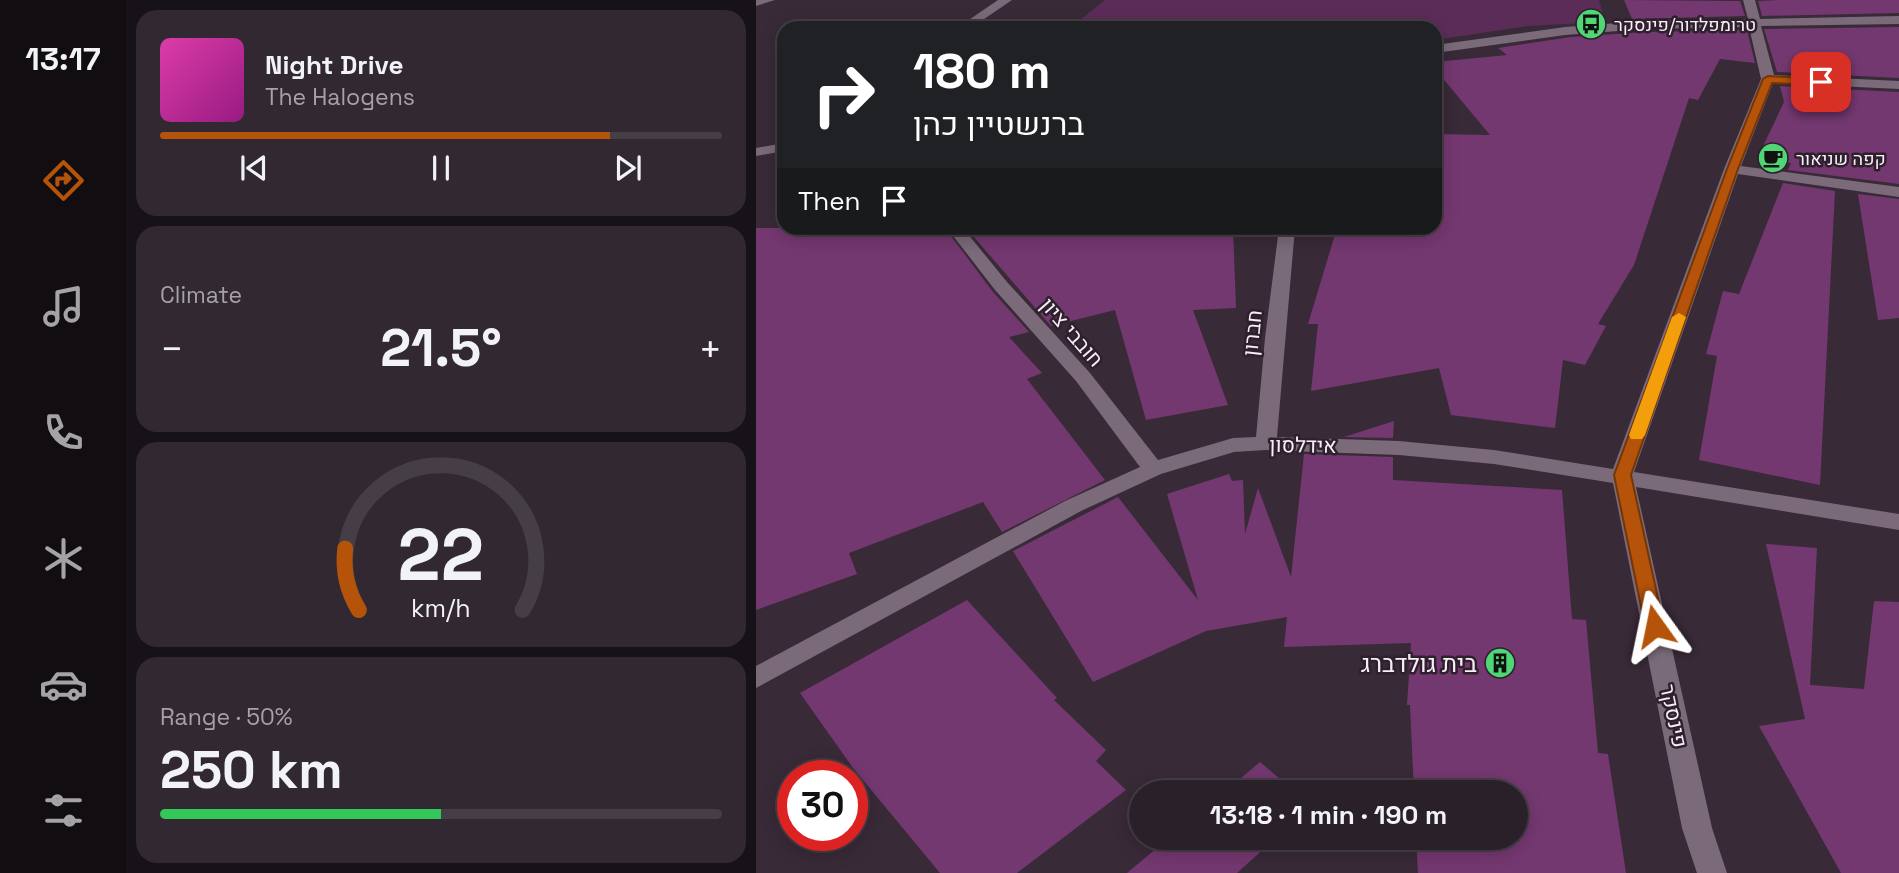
<!DOCTYPE html>
<meta charset="utf-8">
<style>
body{margin:0;font-family:"Space Grotesk",Heebo,sans-serif;background:#322831;color:#f1f3f6;height:100vh;display:flex;flex-direction:column;font-size:26px;white-space:nowrap}
*{box-sizing:border-box;margin:0}
p{font-size:23px;color:#a5a3a8}
.icon{flex:none;width:38px;height:38px;fill:none;stroke:currentColor;stroke-width:2;stroke-linecap:round;stroke-linejoin:round}
.map{position:relative;flex:1;overflow:hidden}
.panel{display:flex;flex-direction:column;gap:10px;padding:10px;background:#171217;width:630px}
.panel>*{flex:none}
.top-card{position:absolute;left:21px;top:21px;width:665px;height:214px;border-radius:21px;box-shadow:0 4px 18px #0003,0 0 0 2px #463e46;background:#202124;color:#fff;overflow:hidden}
.speed{position:absolute;left:21px;top:760px;display:flex;gap:14px;font-size:35px;font-weight:700;text-align:center}
.speed>*{display:grid;place-content:center;width:91px;height:91px;border-radius:50%;background:#2a2029;box-shadow:0 4px 18px #0003,0 0 0 2px #463e46;line-height:1}
.speed .limit{border:10px solid #d22;background:#fff;color:#111}
.pin{position:absolute;display:grid;place-items:center;width:60px;height:60px;color:#fff;margin:-30px;border-radius:14px;box-shadow:0 4px 10px #0006}
.me{position:absolute;width:77px;margin:-38px;rotate:348deg;stroke-linejoin:round;filter:drop-shadow(0 0 5px #0008)}
.turn{display:flex;align-items:center;gap:24px;height:147px;padding:0 21px;font-size:32px}
.turn .icon{width:91px;height:91px;stroke-width:2.5}
.turn b{display:block;font-size:49px;line-height:60px}
.then{display:flex;align-items:center;height:66px;padding:0 21px;background:#0003;gap:14px;font-size:26px}
.big{font-size:52px;font-weight:700;line-height:1.1}
.panel .widget{flex:1;display:flex;flex-direction:column;justify-content:center;gap:10px;min-width:0;padding:0 24px;border-radius:21px;background:#322831}
.panel .dial{align-items:center;gap:0}
.dial svg{height:182px;overflow:visible;fill:none;stroke:#463e46;stroke-width:7;stroke-linecap:round;text-anchor:middle}
.dial text{fill:#f1f3f6;stroke:none}
.song{display:flex;align-items:center;gap:21px}
.cover{width:84px;height:84px;border-radius:10px;background:linear-gradient(135deg,hsl(320 70% 55%),hsl(310 70% 35%))}
.played{height:7px;border-radius:4px;background:linear-gradient(90deg,#b45309 80%,#463e46 80%)}
.keys{display:flex;justify-content:space-around;direction:ltr}
.heat{display:flex;justify-content:space-between;align-items:center;font-size:38px;direction:ltr}
.charge{height:10px;border-radius:5px;background:linear-gradient(90deg,#34c759 50%,#463e46 0)}
.trip{position:absolute;left:373px;top:780px;width:399px;height:70px;border-radius:35px;background:#2a2029;box-shadow:0 4px 18px #0003,0 0 0 2px #463e46;font-weight:700;line-height:70px;text-align:center}
main{display:flex;flex:1;min-height:0}
.tab-bar{display:flex;flex-direction:column;width:126px;justify-content:space-around;align-items:center;background:#110d10;color:#a5a3a8}
.tab-bar .icon{width:49px;height:49px}
.tab-bar .on{color:#b45309}
.tab-bar b{font-size:32px;color:#f1f3f6}
.map>svg:first-child{display:block}
.green{fill:#5b2c58}
.building{fill:#743870}
.lines{fill:none;stroke-linecap:round;stroke-linejoin:round}
.minor{fill:#7b6a79;fill-rule:evenodd}
.route{fill:#b45309;stroke:#753606;stroke-width:2}
.slow{fill:#f59e0b}
.labels{text-anchor:middle;dominant-baseline:central;stroke-width:5;stroke-linejoin:round;paint-order:stroke}
.far-poi-label{font-size:18px;fill:#f8eef7;stroke:#2e202d;text-anchor:start}
.street-label{font-size:21px;fill:#f8eef7;stroke:#2e202d}
.near-poi-label{font-size:24px;fill:#f8eef7;stroke:#2e202d;text-anchor:end}
</style>
<main>
<nav class="tab-bar">
<b>13:17</b>
<svg class="icon on" aria-label="directions" viewBox="0 0 24 24"><path d="M12 3l9 9-9 9-9-9zM9 14v-3h6M13 9l2 2-2 2"/></svg>
<svg class="icon" aria-label="music" viewBox="0 0 24 24"><path d="M9 18V5l10-2v13"/><circle cx="6" cy="18" r="3"/><circle cx="16" cy="16" r="3"/></svg>
<svg class="icon" aria-label="phone" viewBox="0 0 24 24"><path d="M5 4h4l2 5-3 2q2 4 5 5l2-3 5 2v4C11 20 4 13 5 4z"/></svg>
<svg class="icon" aria-label="climate" viewBox="0 0 24 24"><path d="M12 3v18M4 7l16 10M4 17L20 7"/></svg>
<svg class="icon" aria-label="car" viewBox="0 0 24 24"><path d="M5 17H2v-5l4-1 3-4h7l3 4 3 1v5h-3M9 17h6M6 11h13"/><circle cx="7" cy="17" r="2"/><circle cx="17" cy="17" r="2"/></svg>
<svg class="icon" aria-label="filters" viewBox="0 0 24 24"><path d="M4 7h16M4 17h16"/><circle cx="9" cy="7" r="2"/><circle cx="15" cy="17" r="2"/></svg>
</nav>
<section class="panel">
<div class="widget">
<div class="song"><i class="cover"></i><div><b>Night Drive</b><p>The Halogens</p></div></div>
<div class="played"></div>
<div class="keys"><svg class="icon" aria-label="previous" viewBox="0 0 24 24"><path d="M18 5L8 12l10 7zM5 5v14"/></svg><svg class="icon" aria-label="pause" viewBox="0 0 24 24"><path d="M8 5v14M16 5v14"/></svg><svg class="icon" aria-label="next" viewBox="0 0 24 24"><path d="M6 5l10 7-10 7zM19 5v14"/></svg></div>
</div>
<div class="widget"><p>Climate</p>
<div class="heat"><a>−</a><b class="big">21.5°</b><a>+</a></div>
</div>
<div class="widget dial"><svg viewBox="0 0 100 80">
<path d="M14 69A42 42 0 1 1 86 69"/>
<path d="M14 69A42 42 0 0 1 8 42" stroke="#b45309"/>
<text x="50" y="56" font-size="32" font-weight="700">22</text>
<text x="50" y="72" font-size="11">km/h</text>
</svg></div>
<div class="widget"><p>Range · 50%</p><b class="big">250 km</b><div class="charge"></div></div>
</section>
<div class="map">
<svg width="1143" height="873" viewBox="0 0 1143 873">
<rect width="100%" height="100%" fill="#382a37"/>
<path class="green" d="M 349,0 L 843,0 L 849,22 L 771,26 L 679,40 L 679,28 L 314,28 Z"/>
<path class="building" d="M 868,0 L 984,1 L 989,16 L 876,19 Z
M 1023,0 L 1143,0 L 1143,13 L 1006,16 L 1002,1 Z
M 1143,27 L 1143,78 L 1021,72 L 1008,29 Z
M 991,30 L 999,63 L 964,59 L 942,100 L 933,98 L 878,265 L 842,324 L 850,326 L 829,365 L 807,360 L 799,428 L 695,415 L 683,368 L 555,391 L 562,324 L 552,324 L 581,228 L 679,228 L 679,134 L 734,135 L 679,69 L 679,62 L 751,55 L 742,48 L 815,37 L 889,32 Z
M 1024,86 L 1143,92 L 1143,184 L 1032,170 L 1035,163 L 1002,157 L 1028,102 Z
M 1027,183 L 1079,191 L 1064,485 L 943,460 L 961,356 L 950,354 L 967,291 L 983,294 Z
M 1102,194 L 1143,199 L 1143,318 L 1122,320 Z
M 0,228 L 189,228 L 237,292 L 273,332 L 253,337 L 286,373 L 271,379 L 349,480 L 246,532 L 227,502 L 93,553 L 101,574 L 0,610 Z
M 210,228 L 477,228 L 480,308 L 437,310 L 472,405 L 390,420 L 359,310 L 295,326 Z
M 638,421 L 637,438 L 588,437 Z
M 548,454 L 637,457 L 637,480 L 806,490 L 816,619 L 830,620 L 842,753 L 852,754 L 870,873 L 662,873 L 660,838 L 760,838 L 760,793 L 658,793 L 654,705 L 651,705 L 655,643 L 528,647 L 531,617 L 450,631 L 337,682 L 257,551 L 362,497 L 442,600 L 411,494 L 473,474 L 476,481 L 487,480 L 489,534 L 502,488 L 535,577 Z
M 1010,544 L 1061,548 L 1054,685 L 1108,689 L 1118,601 L 1143,602 L 1143,873 L 1085,873 L 1003,726 L 1049,719 Z
M 211,600 L 301,698 L 298,700 L 350,750 L 340,761 L 370,790 L 261,873 L 184,873 L 97,768 L 44,693 Z
M 504,762 L 541,793 L 467,793 Z
M 413,838 L 520,838 L 481,873 L 371,873 Z"/>
<g class="lines">
<path class="minor" d="M 0,0 L 19,0 L 0,6 Z
M 242,0 L 256,0 L 215,28 L 201,28 Z
M 987,0 L 999,0 L 1004,19 L 1143,16 L 1143,24 L 1005,26 L 1018,75 L 1143,81 L 1143,89 L 1017,83 L 985,166 L 1143,187 L 1143,197 L 982,174 L 878,472 L 1143,514 L 1143,530 L 880,487 L 956,828 L 971,873 L 941,873 L 926,828 L 857,483 L 738,464 L 643,455 L 510,450 L 478,452 L 405,474 L 325,511 L 0,688 L 0,666 L 309,501 L 384,467 L 320,381 L 239,290 L 191,228 L 207,228 L 251,282 L 334,373 L 402,460 L 477,438 L 500,437 L 509,338 L 523,228 L 539,228 L 521,437 L 643,441 L 738,450 L 857,469 L 968,169 L 1005,79 L 993,27 L 889,29 L 809,35 L 679,53 L 679,45 L 809,27 L 889,21 L 992,19 Z
M 28,143 L 28,151 L 0,156 L 0,148 Z"/>
</g>
<path class="route" d="M 1012,76 L 1065,79 L 1070,82 L 1065,85 L 1016,83 L 982,169 L 875,475 L 908,626 L 906,631 L 892,631 L 889,626 L 858,475 L 971,169 L 1007,79 Z"/>
<path class="slow" d="M 923,313 L 930,317 L 889,435 L 886,439 L 875,439 L 873,435 L 916,317 Z"/>
<defs>
<g id="bus-disc" transform="scale(1.575)"><circle r="9.5" fill="#4fd675" stroke="#2e202d"/><path d="M-5-6H5V4H4V6H2V4H-2V6H-4V4H-5ZM-3.5-4V0h7V-4ZM-3.5 1.2v1.5H-2V1.2ZM2 1.2v1.5H3.5V1.2Z" fill="#111"/></g>
<g id="cafe-disc" transform="scale(1.575)"><circle r="9.5" fill="#4fd675" stroke="#2e202d"/><path d="M-5.5-4.5H6V0H3Q3 3.5 0 3.5H-2.5Q-5.5 3.5-5.5 0ZM3-3.2v2h1.7v-2ZM-6 4.5H4V6H-6Z" fill="#111"/></g>
<g id="building-disc" transform="scale(1.575)"><circle r="9.5" fill="#4fd675" stroke="#2e202d"/><path d="M-4-6H4V6H1V3H-1V6H-4ZM-2.5-4.3h1.7v1.8h-1.7ZM.8-4.3h1.7v1.8H.8ZM-2.5-1h1.7V.8h-1.7ZM.8-1h1.7V.8H.8Z" fill="#111"/></g>
</defs>
<g fill-rule="evenodd">
<use href="#bus-disc" x="835" y="24"/>
<use href="#cafe-disc" x="1017" y="158"/>
<use href="#building-disc" x="744" y="663"/>
</g>
<g class="labels">
<g class="far-poi-label">
<text x="858" y="24">טרומפלדור/פינסקר</text>
<text x="1040" y="158">קפה שניאור</text>
</g>
<g class="street-label">
<text transform="translate(316 332) rotate(49)">חובבי ציון</text>
<text transform="translate(496 333) rotate(-84)">חברון</text>
<text transform="translate(547 445) rotate(1)">אידלסון</text>
<text transform="translate(918 716) rotate(78)">פינסקר</text>
</g>
<g class="near-poi-label">
<text x="721" y="663">בית גולדברג</text>
</g>
</g>
</svg>
<div class="speed"><div class="limit">30</div></div>
<div class="pin" style="left:1065px;top:82px;background:#d93025"><svg class="icon" aria-label="arrive" viewBox="0 0 24 24"><path d="M6 21V4h12l-3 4 3 4H6"/></svg></div>
<svg class="me" style="left:899px;top:626px" viewBox="-20 -20 40 40"><path d="M0-17L14 15 0 8-14 15z" fill="#b45309" stroke="#fff" stroke-width="4"/></svg>
<div class="trip">13:18 · 1 min · 190 m</div>
<div class="top-card">
<div class="turn"><svg class="icon" aria-label="right" viewBox="0 0 24 24"><path d="M7 20v-9h11M14 6l5 5-5 5"/></svg><div><b>180 m</b>ברנשטיין כהן</div></div>
<div class="then">Then<svg class="icon" aria-label="arrive" viewBox="0 0 24 24"><path d="M6 21V4h12l-3 4 3 4H6"/></svg></div>
</div>
</div>
</main>
